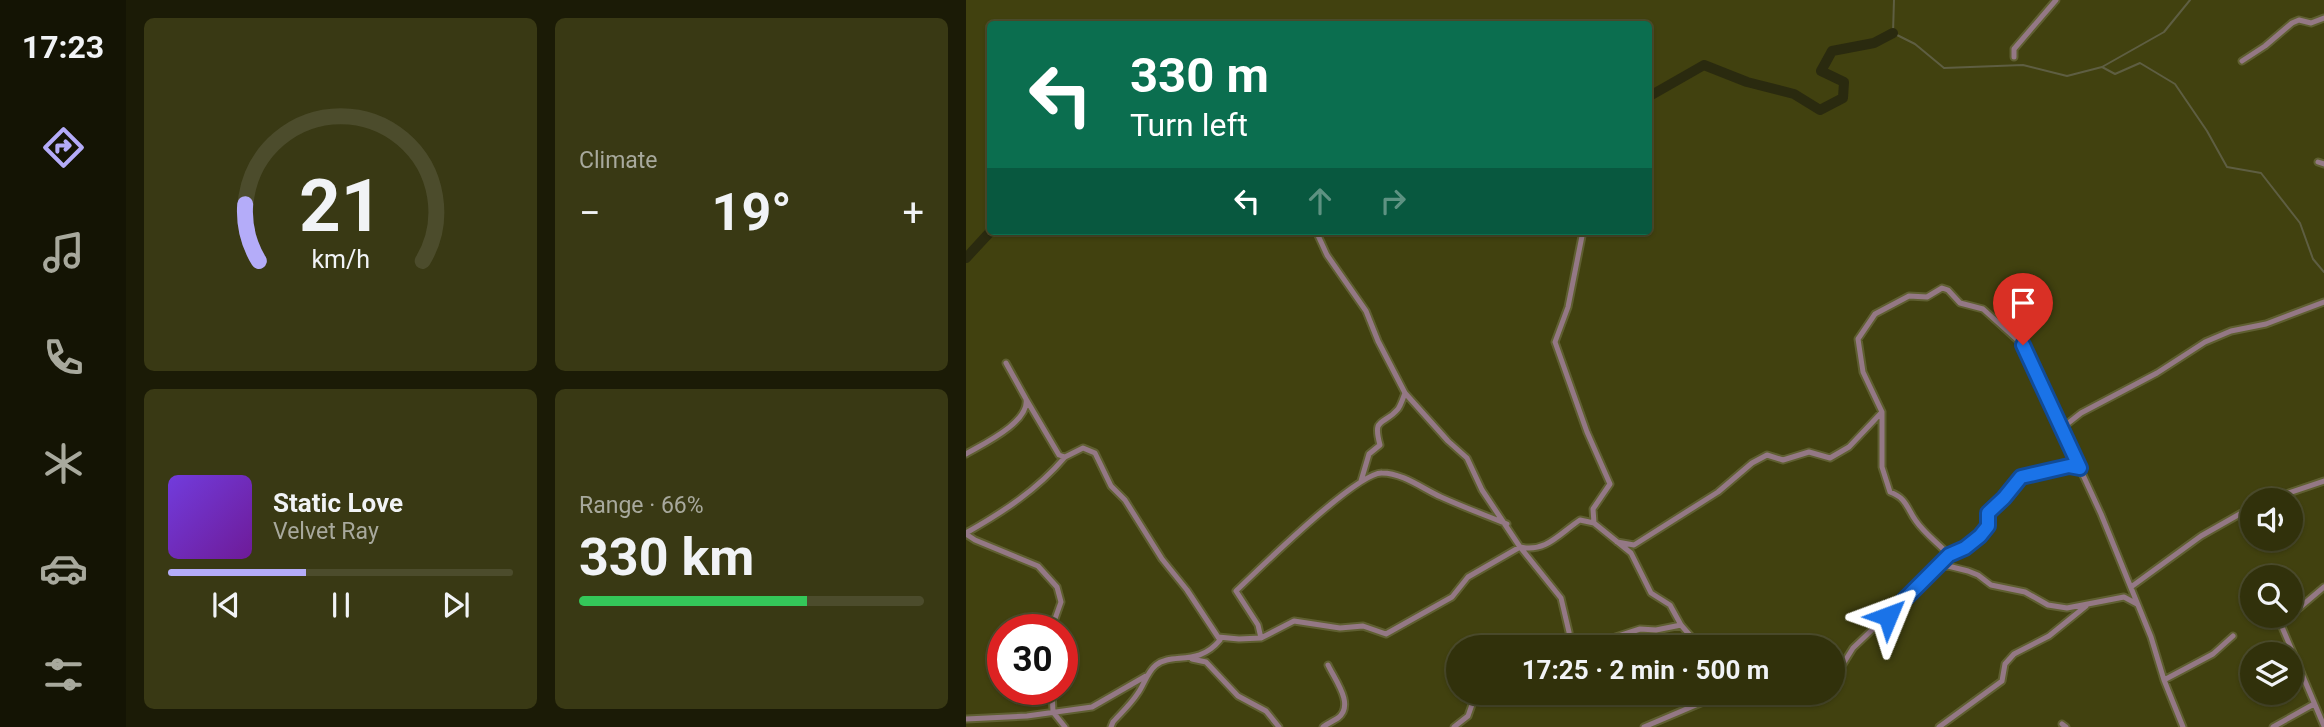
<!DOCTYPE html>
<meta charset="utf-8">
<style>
body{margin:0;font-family:Roboto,sans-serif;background:#393914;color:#f1f3f6;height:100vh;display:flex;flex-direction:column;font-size:26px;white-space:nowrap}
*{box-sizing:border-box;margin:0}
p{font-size:23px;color:#a8a99d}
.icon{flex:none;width:38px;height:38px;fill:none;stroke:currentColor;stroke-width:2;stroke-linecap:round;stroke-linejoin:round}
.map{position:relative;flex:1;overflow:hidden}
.side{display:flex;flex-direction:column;gap:18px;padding:18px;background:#1b1b06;width:840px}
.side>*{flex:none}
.guide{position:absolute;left:21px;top:21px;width:665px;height:214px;border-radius:7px;box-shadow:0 2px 5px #0004,0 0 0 2px #4c4c2c;background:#0b6e4f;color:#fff;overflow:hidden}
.controls{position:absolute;left:1274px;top:488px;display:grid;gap:14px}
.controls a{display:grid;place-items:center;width:63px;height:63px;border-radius:50%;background:#31310b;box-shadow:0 2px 5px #0004,0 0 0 2px #4c4c2c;font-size:35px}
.speed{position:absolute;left:21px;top:614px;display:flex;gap:14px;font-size:35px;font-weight:700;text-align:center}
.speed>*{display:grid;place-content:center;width:91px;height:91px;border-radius:50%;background:#31310b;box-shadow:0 2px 5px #0004,0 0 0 2px #4c4c2c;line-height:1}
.speed .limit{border:10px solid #d22;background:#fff;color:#111}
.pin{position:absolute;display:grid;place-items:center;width:60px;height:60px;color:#fff;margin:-72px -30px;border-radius:50% 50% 50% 0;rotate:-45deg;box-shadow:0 0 7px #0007}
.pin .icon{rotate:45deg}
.me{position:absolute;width:77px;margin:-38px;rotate:46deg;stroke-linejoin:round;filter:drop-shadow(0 0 5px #0008)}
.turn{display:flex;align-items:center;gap:24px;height:147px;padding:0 28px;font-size:32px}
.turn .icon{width:91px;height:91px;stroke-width:2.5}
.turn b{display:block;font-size:49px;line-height:60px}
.lanes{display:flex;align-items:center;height:66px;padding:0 28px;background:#0003;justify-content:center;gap:35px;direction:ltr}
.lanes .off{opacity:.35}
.big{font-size:52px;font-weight:700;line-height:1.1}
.side .widget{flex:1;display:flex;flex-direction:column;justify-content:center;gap:10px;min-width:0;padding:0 24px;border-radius:10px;background:#393914}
.side .dial{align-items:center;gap:0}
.dial svg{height:182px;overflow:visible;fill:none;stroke:#4c4c2c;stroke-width:7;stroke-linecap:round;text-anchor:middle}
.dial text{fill:#f1f3f6;stroke:none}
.song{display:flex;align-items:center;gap:21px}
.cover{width:84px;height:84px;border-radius:10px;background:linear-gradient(135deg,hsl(260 70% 55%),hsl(280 70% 35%))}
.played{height:7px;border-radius:4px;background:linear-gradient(90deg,#b4acf9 40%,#4c4c2c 40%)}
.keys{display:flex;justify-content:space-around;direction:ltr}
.heat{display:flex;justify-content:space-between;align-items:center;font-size:38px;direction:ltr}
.charge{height:10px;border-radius:5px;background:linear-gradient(90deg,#34c759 66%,#4c4c2c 0)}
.side .tiles{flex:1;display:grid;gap:18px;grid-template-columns:repeat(2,1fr)}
.trip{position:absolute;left:480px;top:635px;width:399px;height:70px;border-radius:35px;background:#31310b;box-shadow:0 2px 5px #0004,0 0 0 2px #4c4c2c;font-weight:700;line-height:70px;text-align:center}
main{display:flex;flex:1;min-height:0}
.menu{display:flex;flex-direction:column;width:126px;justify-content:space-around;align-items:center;background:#141404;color:#a8a99d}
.menu .icon{width:49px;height:49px}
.menu .selected{color:#b4acf9}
.menu b{font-size:32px;color:#f1f3f6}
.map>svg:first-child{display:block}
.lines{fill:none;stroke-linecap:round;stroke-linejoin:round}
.stream{stroke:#5e5e42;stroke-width:2}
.river{stroke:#2a2a0f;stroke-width:10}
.minor-casing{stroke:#5f5f31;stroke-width:9}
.minor{stroke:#947885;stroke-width:5}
.route-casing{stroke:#114b97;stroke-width:18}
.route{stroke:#1a73e8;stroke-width:12}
</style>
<main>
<nav class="menu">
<b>17:23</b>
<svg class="icon selected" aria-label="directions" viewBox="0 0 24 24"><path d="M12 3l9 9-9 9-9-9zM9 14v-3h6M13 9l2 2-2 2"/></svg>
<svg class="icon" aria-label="music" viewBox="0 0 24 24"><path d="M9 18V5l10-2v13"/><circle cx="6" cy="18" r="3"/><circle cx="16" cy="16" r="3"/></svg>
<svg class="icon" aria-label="phone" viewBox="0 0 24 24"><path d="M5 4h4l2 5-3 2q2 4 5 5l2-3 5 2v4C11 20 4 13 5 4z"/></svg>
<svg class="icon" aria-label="climate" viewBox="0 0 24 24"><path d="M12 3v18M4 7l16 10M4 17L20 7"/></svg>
<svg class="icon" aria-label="car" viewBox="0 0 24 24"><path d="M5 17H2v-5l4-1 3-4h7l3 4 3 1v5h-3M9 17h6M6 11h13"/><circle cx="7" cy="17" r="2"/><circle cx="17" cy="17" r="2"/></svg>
<svg class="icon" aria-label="filters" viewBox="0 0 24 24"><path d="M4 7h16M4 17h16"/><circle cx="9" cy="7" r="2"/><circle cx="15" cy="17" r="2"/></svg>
</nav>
<section class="side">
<div class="tiles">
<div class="widget dial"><svg viewBox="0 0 100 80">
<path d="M14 69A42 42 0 1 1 86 69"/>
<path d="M14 69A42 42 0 0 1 8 44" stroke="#b4acf9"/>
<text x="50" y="56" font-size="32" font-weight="700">21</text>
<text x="50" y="72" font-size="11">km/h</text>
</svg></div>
<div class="widget"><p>Climate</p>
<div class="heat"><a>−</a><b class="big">19°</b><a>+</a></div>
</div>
<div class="widget">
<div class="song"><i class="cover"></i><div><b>Static Love</b><p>Velvet Ray</p></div></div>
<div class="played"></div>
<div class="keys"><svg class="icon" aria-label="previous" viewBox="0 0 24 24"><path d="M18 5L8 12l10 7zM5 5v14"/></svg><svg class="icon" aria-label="pause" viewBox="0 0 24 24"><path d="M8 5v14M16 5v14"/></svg><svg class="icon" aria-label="next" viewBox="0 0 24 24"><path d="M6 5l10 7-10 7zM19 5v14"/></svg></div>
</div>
<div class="widget"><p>Range · 66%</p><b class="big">330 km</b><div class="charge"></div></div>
</div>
</section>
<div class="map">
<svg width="1358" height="727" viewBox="0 0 1358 727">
<rect width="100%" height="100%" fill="#41410f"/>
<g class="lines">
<path class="stream" d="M 928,0 L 927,33 L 949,44 L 978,68 L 1057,65 L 1101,76 L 1136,67 L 1198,32 L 1224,0
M 1136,67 L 1149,74 L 1174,63 L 1209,84 L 1241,131 L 1261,167 L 1295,173 L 1334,223 L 1347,259 L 1358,272"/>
<path class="river" d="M 682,97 L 738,65 L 781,82 L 828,94 L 854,110 L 877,98 L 878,82 L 855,71 L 866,51 L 908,43 L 927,33
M 0,258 L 25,231"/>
<g class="minor-casing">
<path id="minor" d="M 1048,57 L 1048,49 L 1090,0
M 1276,61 L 1299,46 L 1326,23 L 1333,20 L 1345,23 L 1358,18
M 1352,162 L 1358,164
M 350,231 L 361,255 L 400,311 L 412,341 L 439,393 L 482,441 L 501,458 L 516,490 L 554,547 C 580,553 594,533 614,520 L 628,523 L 665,553 L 685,593 L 704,605 L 715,625 L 735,648
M 617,231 L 602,307 L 589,342 L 621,432 L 644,484 L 627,509 L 628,523
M 60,399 L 93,455 L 99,457 L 117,448 L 129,453 L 145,486 L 159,500 L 196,559 L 221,590 L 254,640 C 232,667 206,652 190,665 C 181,672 178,685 172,693 C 165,704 155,713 147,722 L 145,727
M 916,412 L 916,467 L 924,492 C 941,498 941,509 950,521 C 959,534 973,544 983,555
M 1096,428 L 1115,413 L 1191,373 L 1239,342 L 1265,331 L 1300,324 L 1358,302
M 0,454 C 17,444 64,422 60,399 L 40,363
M 395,481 L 403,454 L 414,445 C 406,416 418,426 432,409 C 435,405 437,398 439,393
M 1302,500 L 1358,481
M 0,533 C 37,512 71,490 99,457
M 0,534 L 9,540 L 72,566 L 91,587 L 95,602 L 85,630
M 651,542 L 668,545 L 752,492 L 786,463 L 801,455 L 817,460 L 843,452 L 864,458 L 883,447 L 916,412 L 897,372 L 892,339 L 909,314 L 943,296 L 961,297 L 976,288 L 982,290 L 994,303 L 1017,309 L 1057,345 L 1135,514 L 1185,637 L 1198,680 L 1217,727
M 972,567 C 991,548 1021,544 1022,513 L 1038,498 L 1055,477 L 1103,466 L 1114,468
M 1165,587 L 1235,536 L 1286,507
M 1325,615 L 1358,587
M 1323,616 L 1317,622 L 1316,627 L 1358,726
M 252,637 L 273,639 L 295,638 L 328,621 L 374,628 L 397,626 L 420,634 L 486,597 L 502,577 L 554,547 L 595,598 L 603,632 L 604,645
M 295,638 L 292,625 L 270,591 C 292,570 391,472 416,473 C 437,473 457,489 475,497 C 497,507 519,515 541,524
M 600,648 L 604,645 L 625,645 L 674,629 L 690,630 L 715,625
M 226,659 L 240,662 L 272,696 L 300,711 L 313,727
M 866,674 L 877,664 L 887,648 L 972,567 L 982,566 L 1002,571 L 1012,575 L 1025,585 L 1059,592 L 1082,605 L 1101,608 L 1158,597 L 1171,604
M 1198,680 L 1247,654 L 1267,636
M 86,690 L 87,712 L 99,727
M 0,719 L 61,716 L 126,707 L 180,676
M 1096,724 L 1100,727
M 357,727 C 361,724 367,721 372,718 C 389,705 369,680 362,665
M 488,727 L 502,716 L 510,693
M 678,727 L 737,702 L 823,693
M 973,727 L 1036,681 L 1039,664 L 1048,654 L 1083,636 L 1120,606
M 1307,727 L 1348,704"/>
</g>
<use href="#minor" class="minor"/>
</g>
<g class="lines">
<g class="route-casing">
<path id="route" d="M 922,616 L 983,555 L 999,548 L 1014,536 L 1022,526 L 1022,513 L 1038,498 L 1055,477 L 1103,466 L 1114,468 L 1057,345"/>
</g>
<use href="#route" class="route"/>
</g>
</svg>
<div class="controls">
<a><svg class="icon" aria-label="sound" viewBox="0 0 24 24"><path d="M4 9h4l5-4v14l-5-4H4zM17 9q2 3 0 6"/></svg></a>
<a><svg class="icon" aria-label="search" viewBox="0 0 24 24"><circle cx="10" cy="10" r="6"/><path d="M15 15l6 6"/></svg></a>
<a><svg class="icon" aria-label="layers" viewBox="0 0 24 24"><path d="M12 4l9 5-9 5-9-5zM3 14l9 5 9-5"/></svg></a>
</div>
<div class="speed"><div class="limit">30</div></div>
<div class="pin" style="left:1057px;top:345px;background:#d93025"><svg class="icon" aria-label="arrive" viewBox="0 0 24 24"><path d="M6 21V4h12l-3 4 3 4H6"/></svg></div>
<svg class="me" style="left:922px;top:616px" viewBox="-20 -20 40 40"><path d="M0-17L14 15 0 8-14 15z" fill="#1a73e8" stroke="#fff" stroke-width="4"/></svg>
<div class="trip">17:25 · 2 min · 500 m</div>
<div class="guide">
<div class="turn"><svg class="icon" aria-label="left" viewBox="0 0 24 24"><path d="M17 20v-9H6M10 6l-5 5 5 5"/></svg><div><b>330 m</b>Turn left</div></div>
<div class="lanes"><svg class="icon" aria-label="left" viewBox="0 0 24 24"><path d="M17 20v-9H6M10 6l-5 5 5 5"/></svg><svg class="icon off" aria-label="ahead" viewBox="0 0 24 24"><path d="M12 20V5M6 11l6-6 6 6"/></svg><svg class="icon off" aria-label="right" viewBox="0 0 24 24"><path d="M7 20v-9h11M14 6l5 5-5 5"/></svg></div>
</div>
</div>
</main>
